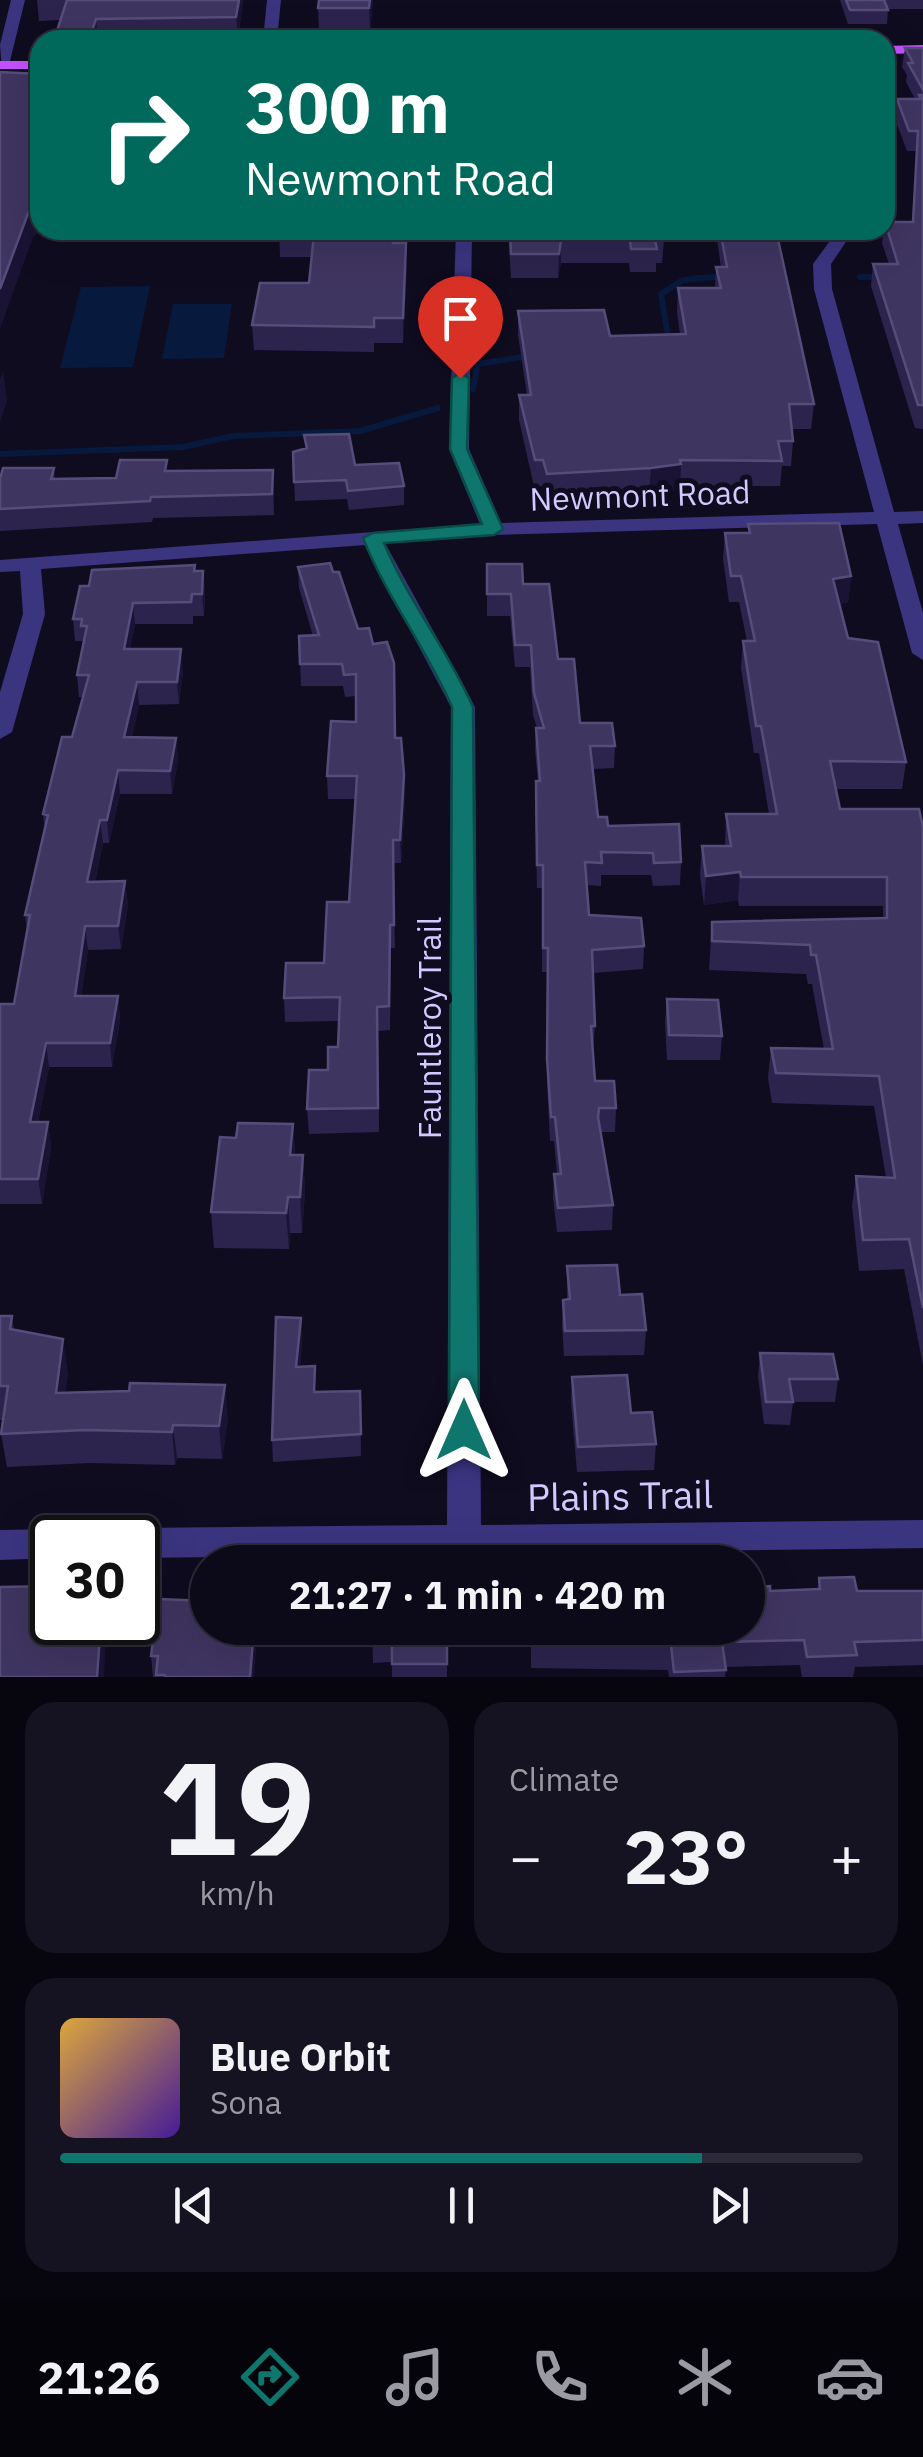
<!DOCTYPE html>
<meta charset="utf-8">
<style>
body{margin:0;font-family:"IBM Plex Sans",sans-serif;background:#151221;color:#f1f3f6;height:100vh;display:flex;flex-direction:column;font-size:38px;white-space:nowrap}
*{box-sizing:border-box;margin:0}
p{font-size:32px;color:#9a9aa2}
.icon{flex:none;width:55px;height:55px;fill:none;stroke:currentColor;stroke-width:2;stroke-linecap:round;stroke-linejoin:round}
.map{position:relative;height:1677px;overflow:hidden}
.drawer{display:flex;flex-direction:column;gap:25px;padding:25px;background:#07050d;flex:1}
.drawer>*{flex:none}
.hud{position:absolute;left:30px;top:30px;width:865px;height:210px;border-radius:30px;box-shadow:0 10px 40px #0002,0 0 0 2px #2c2a37;background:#00695c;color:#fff;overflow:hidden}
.speed{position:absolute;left:30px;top:1515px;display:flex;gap:20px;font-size:50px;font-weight:700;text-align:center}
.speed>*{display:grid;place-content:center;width:130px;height:130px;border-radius:50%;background:#0c0918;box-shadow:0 10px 40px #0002,0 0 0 2px #2c2a37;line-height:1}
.speed .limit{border:5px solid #111;border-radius:15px;background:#fff;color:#111}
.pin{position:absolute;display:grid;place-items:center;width:85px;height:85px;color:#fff;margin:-102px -42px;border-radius:50% 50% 50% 0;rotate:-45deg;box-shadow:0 0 10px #0007}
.pin .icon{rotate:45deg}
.me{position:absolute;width:110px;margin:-55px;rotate:0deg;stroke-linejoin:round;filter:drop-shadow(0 0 8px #0008)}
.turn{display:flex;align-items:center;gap:35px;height:210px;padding:0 50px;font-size:45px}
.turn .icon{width:130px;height:130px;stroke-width:2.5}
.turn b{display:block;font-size:70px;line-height:85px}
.big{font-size:75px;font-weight:800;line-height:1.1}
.drawer .tile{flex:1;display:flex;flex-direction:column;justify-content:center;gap:15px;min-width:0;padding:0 35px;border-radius:30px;background:#151221}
.drawer .dial{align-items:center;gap:0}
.dial b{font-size:130px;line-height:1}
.song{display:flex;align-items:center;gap:30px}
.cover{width:120px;height:120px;border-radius:15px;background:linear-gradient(135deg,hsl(40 70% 55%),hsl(260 70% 35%))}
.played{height:10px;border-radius:5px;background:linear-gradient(90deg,#0f766e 80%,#2c2a37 80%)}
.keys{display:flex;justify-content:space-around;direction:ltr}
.heat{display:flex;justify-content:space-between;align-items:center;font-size:55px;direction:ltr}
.drawer .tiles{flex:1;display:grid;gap:25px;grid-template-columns:1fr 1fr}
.tile:last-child{grid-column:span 2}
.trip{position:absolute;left:190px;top:1545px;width:575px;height:100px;border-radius:50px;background:#0c0918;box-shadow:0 10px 40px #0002,0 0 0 2px #2c2a37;font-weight:800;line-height:100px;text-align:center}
.dock{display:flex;height:160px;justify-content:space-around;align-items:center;background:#05040a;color:#9a9aa2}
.dock .icon{width:70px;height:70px}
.dock .selected{color:#0f766e}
.dock b{font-size:45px;color:#f1f3f6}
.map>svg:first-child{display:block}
.water{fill:#07193d}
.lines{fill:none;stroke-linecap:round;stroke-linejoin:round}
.stream-far1{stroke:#07193d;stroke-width:5}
.stream{stroke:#07193d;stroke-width:6}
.minor{fill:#3b3580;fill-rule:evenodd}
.major{fill:#c451ff;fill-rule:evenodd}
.wall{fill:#2d244e}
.shaded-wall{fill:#1a1334}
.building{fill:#3f3561;stroke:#564d7a;stroke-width:2.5}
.route{fill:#0f766e;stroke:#0a4d48;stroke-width:2.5}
.labels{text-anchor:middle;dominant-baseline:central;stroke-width:10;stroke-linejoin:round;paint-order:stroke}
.street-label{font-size:32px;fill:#d2caff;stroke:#100c20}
.near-street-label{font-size:38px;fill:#d2caff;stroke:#100c20}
</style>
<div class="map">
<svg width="923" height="1677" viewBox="0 0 923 1677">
<rect width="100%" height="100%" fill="#100c20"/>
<path class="water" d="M 150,286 L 133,367 L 60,368 L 81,287 Z
M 173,304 L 232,304 L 224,358 L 162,359 Z"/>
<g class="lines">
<path class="stream-far1" d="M 860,277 L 882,277
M 693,278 L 726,276"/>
<path class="stream" d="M 860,277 L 882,277
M 669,342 L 661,294 L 683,280 L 726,276
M 473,389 L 478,364 L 529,356
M 0,454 L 183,447 L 233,436 L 360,431 L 438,408"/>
<path class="minor" d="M 11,0 L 25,0 L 9,65 L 2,69 L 0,45 Z
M 267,0 L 281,0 L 277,40 L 263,40 Z
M 456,230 L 472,230 L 469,449 L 501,523 L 874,512 L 814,289 L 813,264 L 838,230 L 854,230 L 831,264 L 832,289 L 894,512 L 923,511 L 923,523 L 898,524 L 923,613 L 923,660 L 912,653 L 877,524 L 493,535 L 385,543 L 475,707 L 481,1525 L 923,1520 L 923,1548 L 138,1558 L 138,1538 L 123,1538 L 138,1528 L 447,1525 L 451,707 L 365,545 L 41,569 L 45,614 L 12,732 L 0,739 L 0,692 L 23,614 L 20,571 L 0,572 L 0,560 L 480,524 L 449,449 Z
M 52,1529 L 66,1538 L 52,1538 L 52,1558 L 0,1560 L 0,1530 Z"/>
<path class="major" d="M 923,45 L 923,53 L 885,54 L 885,46 Z
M 0,61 L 40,61 L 40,69 L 0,69 Z"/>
</g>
<path class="wall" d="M 37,0 L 243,0 L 238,40 L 54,40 L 60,20 L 39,21 Z
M 373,0 L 370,31 L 319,31 L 318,8 Z
M 840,0 L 923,0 L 923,9 L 888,9 L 887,24 L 848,24 Z
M 905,48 L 923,48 L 923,429 L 915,428 L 871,286 L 873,264 L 889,264 L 882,243 L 885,222 L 912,222 L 916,151 L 907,151 L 895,119 L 897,99 L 915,99 L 906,82 L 907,75 L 902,67 Z
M 279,230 L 395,243 L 407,266 L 403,343 L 374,343 L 374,352 L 254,350 L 252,325 L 309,283 L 312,257 L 280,257 Z
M 508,230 L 662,230 L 664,240 L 662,263 L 656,263 L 656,272 L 630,272 L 629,263 L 561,263 L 558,278 L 511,278 Z
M 717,230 L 776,230 L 814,404 L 811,429 L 792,429 L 793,441 L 791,466 L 782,466 L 780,486 L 680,486 L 680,490 L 649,494 L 547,500 L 542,486 L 534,486 L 519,420 L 519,395 L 527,395 L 518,335 L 518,311 L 610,336 L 680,334 L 677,312 L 678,288 L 715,288 L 716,267 L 721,267 L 717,240 Z
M 304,435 L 355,465 L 404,486 L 404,505 L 349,510 L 347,499 L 295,501 L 293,452 L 305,448 Z
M 54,468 L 55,479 L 116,478 L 168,471 L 273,470 L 274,515 L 153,518 L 152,522 L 0,531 L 0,479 Z
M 748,524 L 851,576 L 848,602 L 839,604 L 848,638 L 906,762 L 902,789 L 836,789 L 840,809 L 923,827 L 923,1365 L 904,1269 L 859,1271 L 852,1206 L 856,1176 L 886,1177 L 874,1106 L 772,1103 L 768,1078 L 771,1048 L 824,1049 L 812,984 L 808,984 L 806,974 L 709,970 L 712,922 L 883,918 L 883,906 L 739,906 L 738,900 L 704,905 L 700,875 L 702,846 L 725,846 L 726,814 L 769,814 L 759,753 L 754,753 L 741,668 L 743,641 L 747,641 L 739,602 L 729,602 L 723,559 L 725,533 L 748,533 Z
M 487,564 L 523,584 L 558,659 L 580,723 L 615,746 L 614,768 L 593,769 L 598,817 L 608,826 L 681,862 L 680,885 L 653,886 L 651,875 L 601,875 L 601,886 L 587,885 L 589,915 L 644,946 L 643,969 L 593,973 L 595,1026 L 593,1050 L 595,1081 L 616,1108 L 615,1132 L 601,1132 L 613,1205 L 612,1230 L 557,1232 L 553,1198 L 554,1174 L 557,1174 L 554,1141 L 550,1141 L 547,1083 L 548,972 L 542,972 L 542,888 L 537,888 L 535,804 L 536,781 L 538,781 L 535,750 L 536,728 L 537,728 L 533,715 L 530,667 L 515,667 L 510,616 L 487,616 Z
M 298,567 L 395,738 L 404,775 L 405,798 L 401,863 L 393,863 L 395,948 L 391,948 L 390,1030 L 378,1031 L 379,1132 L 309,1134 L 307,1109 L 328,1070 L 338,1047 L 339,1021 L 285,1022 L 284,998 L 324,963 L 349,902 L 355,799 L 328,799 L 327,776 L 356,722 L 356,696 L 345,697 L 343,686 L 301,686 L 299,636 L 313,636 L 299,588 Z
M 195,571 L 203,571 L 205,592 L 204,616 L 193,616 L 193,624 L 135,624 L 130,649 L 183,671 L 179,704 L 139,705 L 132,737 L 176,738 L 178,761 L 172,794 L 120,794 L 109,843 L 103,843 L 95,882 L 125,881 L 128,905 L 121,949 L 88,950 L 81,996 L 118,996 L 120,1020 L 112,1067 L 49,1067 L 38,1122 L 48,1122 L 51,1147 L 42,1204 L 0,1204 L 0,1004 L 14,1004 L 27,930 L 25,915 L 45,831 L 43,814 L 72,737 L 83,697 L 79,697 L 77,675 L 83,641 L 75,641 L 73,619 L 89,586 Z
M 667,999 L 722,1036 L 720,1060 L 667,1060 L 665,1023 Z
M 293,1124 L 295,1155 L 303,1155 L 305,1191 L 302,1233 L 290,1233 L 289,1249 L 214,1248 L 211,1212 L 236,1138 Z
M 567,1266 L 620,1295 L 646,1330 L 644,1355 L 564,1356 L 562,1325 L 563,1300 L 567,1299 Z
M 0,1316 L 12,1316 L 14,1330 L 68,1372 L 65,1393 L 228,1418 L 222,1459 L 177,1458 L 175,1465 L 90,1463 L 7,1467 L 1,1434 L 3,1420 L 0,1420 Z
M 301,1318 L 302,1339 L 300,1367 L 316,1392 L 360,1391 L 361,1456 L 273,1462 L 272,1440 Z
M 760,1353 L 838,1379 L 835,1402 L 793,1402 L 790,1425 L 764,1424 L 758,1376 Z
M 572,1377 L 631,1413 L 656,1444 L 654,1470 L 577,1472 L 571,1402 Z
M 819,1578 L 857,1591 L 923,1591 L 923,1665 L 855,1667 L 853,1677 L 802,1677 L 800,1665 L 726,1667 L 725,1677 L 669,1677 L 668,1670 L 531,1668 L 531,1628 L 748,1628 L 770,1591 L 817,1590 Z
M 158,1599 L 254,1677 L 153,1677 L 151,1656 Z
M 372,1628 L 447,1628 L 447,1677 L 392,1677 L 392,1662 L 373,1663 Z"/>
<path class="shaded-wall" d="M 239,0 L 243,0 L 238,40 L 236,17 Z
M 370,0 L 373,0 L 370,31 L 369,8 Z
M 96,19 L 98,40 L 89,40 Z
M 40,196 L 41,230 L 33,237 L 0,329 L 0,289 L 30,208 Z
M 561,240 L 561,263 L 558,278 L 559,254 Z
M 406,243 L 407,266 L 403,343 L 403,318 Z
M 3,370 L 7,401 L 0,422 L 0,379 Z
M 681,464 L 680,490 L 649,494 L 651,468 Z
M 203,571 L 205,592 L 204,616 L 202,594 Z
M 851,576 L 848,602 L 830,606 L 833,579 Z
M 133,603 L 135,624 L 126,671 L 124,649 Z
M 181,649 L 183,671 L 179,704 L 177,682 Z
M 137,682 L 139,705 L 127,760 L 124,737 Z
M 176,738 L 178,761 L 172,794 L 170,771 Z
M 118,770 L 120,794 L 109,843 L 107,820 Z
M 404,775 L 405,798 L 401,863 L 400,840 Z
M 100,820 L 103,843 L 90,905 L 87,882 Z
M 740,872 L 738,900 L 704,905 L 706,876 Z
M 125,881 L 128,905 L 121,949 L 118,926 Z
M 85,926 L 88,950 L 78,1020 L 75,996 Z
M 118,996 L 120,1020 L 112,1067 L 110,1043 Z
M 46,1043 L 49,1067 L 33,1147 L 30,1122 Z
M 48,1122 L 51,1147 L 42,1204 L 38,1179 Z
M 293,1124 L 295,1160 L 290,1155 Z
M 303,1155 L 305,1191 L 302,1233 L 300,1197 Z
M 288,1197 L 290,1233 L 289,1249 L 286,1213 Z
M 301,1318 L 302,1339 L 298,1389 L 296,1367 Z
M 63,1339 L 68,1372 L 61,1426 L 56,1393 Z
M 225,1385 L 228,1418 L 222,1459 L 219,1426 Z
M 173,1425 L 177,1458 L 175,1465 L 172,1432 Z
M 101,1622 L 107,1622 L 104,1677 L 97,1677 Z
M 254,1628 L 258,1628 L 254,1677 L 250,1677 Z"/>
<path class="building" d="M 67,0 L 239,0 L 236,17 L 96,19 L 89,40 L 54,40 Z
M 319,0 L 370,0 L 369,8 L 318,8 Z
M 846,0 L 884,0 L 888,10 L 850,10 Z
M 905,48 L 923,48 L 923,90 L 908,63 L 913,63 Z
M 0,72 L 40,74 L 40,196 L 38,201 L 30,208 L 0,289 Z
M 919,95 L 923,95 L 923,405 L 918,405 L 873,264 L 898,264 L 885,222 L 913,222 L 918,131 L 909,131 L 897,99 L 921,99 Z
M 279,230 L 394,230 L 393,243 L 406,243 L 403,318 L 374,318 L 374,327 L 252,325 L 260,283 L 309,283 L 314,234 L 278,234 Z
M 510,230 L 662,230 L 664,240 L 655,240 L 657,249 L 631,249 L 630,240 L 561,240 L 559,254 L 511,254 Z
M 720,230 L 776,230 L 814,404 L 789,404 L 793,441 L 778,441 L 782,461 L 680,460 L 681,464 L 651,468 L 547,474 L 543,460 L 535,460 L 519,395 L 531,395 L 518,311 L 604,310 L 610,336 L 686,334 L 678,288 L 721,288 L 716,267 L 727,267 Z
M 349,434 L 355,465 L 399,463 L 404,486 L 348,491 L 346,480 L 294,482 L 293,452 L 307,448 L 304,435 Z
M 120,460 L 167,460 L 165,471 L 273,470 L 272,494 L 151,497 L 150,501 L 0,509 L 0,479 L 3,468 L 54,468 L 51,479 L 116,478 Z
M 839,523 L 851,576 L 833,579 L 848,638 L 878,642 L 906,762 L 830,761 L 840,809 L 919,809 L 923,827 L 923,1308 L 909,1239 L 863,1240 L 856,1176 L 895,1178 L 879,1076 L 776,1073 L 771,1048 L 833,1049 L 816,955 L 811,955 L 810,945 L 712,941 L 712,922 L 887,918 L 887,877 L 741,877 L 740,872 L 706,876 L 702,846 L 731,846 L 726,814 L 777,814 L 761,726 L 756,726 L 743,641 L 755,641 L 741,576 L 731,576 L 725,533 L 750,533 L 748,524 Z
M 330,563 L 333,572 L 339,572 L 358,629 L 369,628 L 373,644 L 387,642 L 394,663 L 395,738 L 401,738 L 404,775 L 400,840 L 393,840 L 394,925 L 390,925 L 389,1006 L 377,1007 L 378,1108 L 307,1109 L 309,1070 L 328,1070 L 328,1047 L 338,1047 L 340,997 L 284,998 L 286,963 L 324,963 L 327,902 L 349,902 L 357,776 L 327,776 L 331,721 L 356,722 L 356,674 L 344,675 L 342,664 L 300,664 L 299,636 L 319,635 L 298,567 Z
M 487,564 L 522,564 L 523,584 L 549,584 L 558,659 L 574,659 L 580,723 L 612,723 L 615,746 L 590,746 L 598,817 L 607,817 L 608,826 L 679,824 L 681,862 L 654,863 L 653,853 L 601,852 L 602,863 L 585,862 L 589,915 L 641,918 L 644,946 L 592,950 L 595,1026 L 591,1026 L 595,1081 L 614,1081 L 616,1108 L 599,1108 L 598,1117 L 613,1205 L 558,1208 L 554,1174 L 561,1174 L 555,1117 L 551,1117 L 547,1059 L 548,948 L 543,948 L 543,865 L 537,865 L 536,781 L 540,781 L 536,728 L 544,728 L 534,693 L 531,645 L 515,645 L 511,594 L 487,594 Z
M 195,565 L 194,571 L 203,571 L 202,594 L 192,594 L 191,602 L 133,603 L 124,649 L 181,649 L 177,682 L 137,682 L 124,737 L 176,738 L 170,771 L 118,770 L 107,820 L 100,820 L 87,882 L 125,881 L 118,926 L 85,926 L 75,996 L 118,996 L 110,1043 L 46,1043 L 30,1122 L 48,1122 L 38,1179 L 0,1179 L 0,1004 L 14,1004 L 30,915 L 25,915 L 48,815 L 43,814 L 62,737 L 72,737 L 89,675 L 77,675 L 87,626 L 81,626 L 82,619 L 73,619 L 80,586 L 89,586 L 92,570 Z
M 667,999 L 718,1000 L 722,1036 L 669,1035 Z
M 238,1123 L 293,1124 L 290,1155 L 303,1155 L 300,1197 L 288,1197 L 286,1213 L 211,1212 L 220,1137 L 236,1138 Z
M 617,1265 L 620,1295 L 642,1294 L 646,1330 L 565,1331 L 563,1300 L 570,1299 L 567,1266 Z
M 0,1316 L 12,1316 L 10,1329 L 63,1339 L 56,1393 L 129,1391 L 130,1383 L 225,1385 L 219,1426 L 173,1425 L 172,1432 L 85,1430 L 1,1434 L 8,1386 L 0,1386 Z
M 276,1317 L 301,1318 L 296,1367 L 315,1366 L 314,1392 L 360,1391 L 361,1434 L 272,1440 Z
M 760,1353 L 833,1354 L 838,1379 L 789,1379 L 793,1402 L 766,1402 Z
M 627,1375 L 631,1413 L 652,1412 L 656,1444 L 578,1447 L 572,1377 Z
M 854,1577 L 857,1591 L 923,1591 L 923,1640 L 854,1642 L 857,1655 L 807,1657 L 804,1640 L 722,1642 L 726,1670 L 674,1672 L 671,1645 L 532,1643 L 532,1628 L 748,1628 L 748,1588 L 770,1586 L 770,1591 L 820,1589 L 819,1578 Z
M 52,1586 L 52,1622 L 101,1622 L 97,1677 L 0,1677 L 0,1587 Z
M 158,1599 L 208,1601 L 208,1628 L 254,1628 L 250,1677 L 165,1677 L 165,1675 L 156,1675 L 158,1656 L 151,1656 Z
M 372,1628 L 447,1628 L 447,1664 L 392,1664 L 392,1637 L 372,1638 Z"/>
<path class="route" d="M 460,373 L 469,378 L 467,449 L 503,529 L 494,535 L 384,543 C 408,601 448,650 473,707 L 479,1430 L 475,1439 L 464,1442 L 453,1439 L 449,1430 L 452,707 C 427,649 387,598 363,538 L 373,533 L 482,524 L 450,449 L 452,378 Z"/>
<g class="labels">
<g class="street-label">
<text transform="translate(640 495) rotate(-2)">Newmont Road</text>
<text transform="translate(429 1028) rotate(-90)">Fauntleroy Trail</text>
</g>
<g class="near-street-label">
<text transform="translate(620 1495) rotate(-1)">Plains Trail</text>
</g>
</g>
</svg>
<div class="speed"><div class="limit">30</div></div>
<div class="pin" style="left:460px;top:378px;background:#d93025"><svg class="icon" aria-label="arrive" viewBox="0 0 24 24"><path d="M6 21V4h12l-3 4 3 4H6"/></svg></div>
<svg class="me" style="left:464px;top:1430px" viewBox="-20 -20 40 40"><path d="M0-17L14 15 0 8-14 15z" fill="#0f766e" stroke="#fff" stroke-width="4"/></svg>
<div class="trip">21:27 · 1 min · 420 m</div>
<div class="hud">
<div class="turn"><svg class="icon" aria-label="right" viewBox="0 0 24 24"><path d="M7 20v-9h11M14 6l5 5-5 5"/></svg><div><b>300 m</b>Newmont Road</div></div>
</div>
</div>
<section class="drawer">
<div class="tiles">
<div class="tile dial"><b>19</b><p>km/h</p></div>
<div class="tile"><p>Climate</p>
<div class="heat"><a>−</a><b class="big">23°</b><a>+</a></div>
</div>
<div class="tile">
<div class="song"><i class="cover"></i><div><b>Blue Orbit</b><p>Sona</p></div></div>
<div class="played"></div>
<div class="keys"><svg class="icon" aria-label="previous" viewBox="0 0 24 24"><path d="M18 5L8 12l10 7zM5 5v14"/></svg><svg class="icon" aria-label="pause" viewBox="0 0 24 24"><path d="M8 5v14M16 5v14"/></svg><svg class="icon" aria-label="next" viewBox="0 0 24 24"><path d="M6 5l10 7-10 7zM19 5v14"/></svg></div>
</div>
</div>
</section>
<nav class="dock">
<b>21:26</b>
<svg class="icon selected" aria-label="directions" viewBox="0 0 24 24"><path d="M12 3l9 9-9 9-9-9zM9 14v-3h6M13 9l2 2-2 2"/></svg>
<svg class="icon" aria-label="music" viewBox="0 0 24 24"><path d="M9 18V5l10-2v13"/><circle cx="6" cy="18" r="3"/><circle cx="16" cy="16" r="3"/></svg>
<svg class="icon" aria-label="phone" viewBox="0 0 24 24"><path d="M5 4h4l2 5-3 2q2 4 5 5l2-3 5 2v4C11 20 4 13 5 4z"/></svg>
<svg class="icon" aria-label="climate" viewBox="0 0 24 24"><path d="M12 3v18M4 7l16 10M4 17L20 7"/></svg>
<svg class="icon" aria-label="car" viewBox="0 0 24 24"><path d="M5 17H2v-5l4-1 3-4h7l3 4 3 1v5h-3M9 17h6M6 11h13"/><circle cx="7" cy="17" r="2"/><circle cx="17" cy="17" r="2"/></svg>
</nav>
